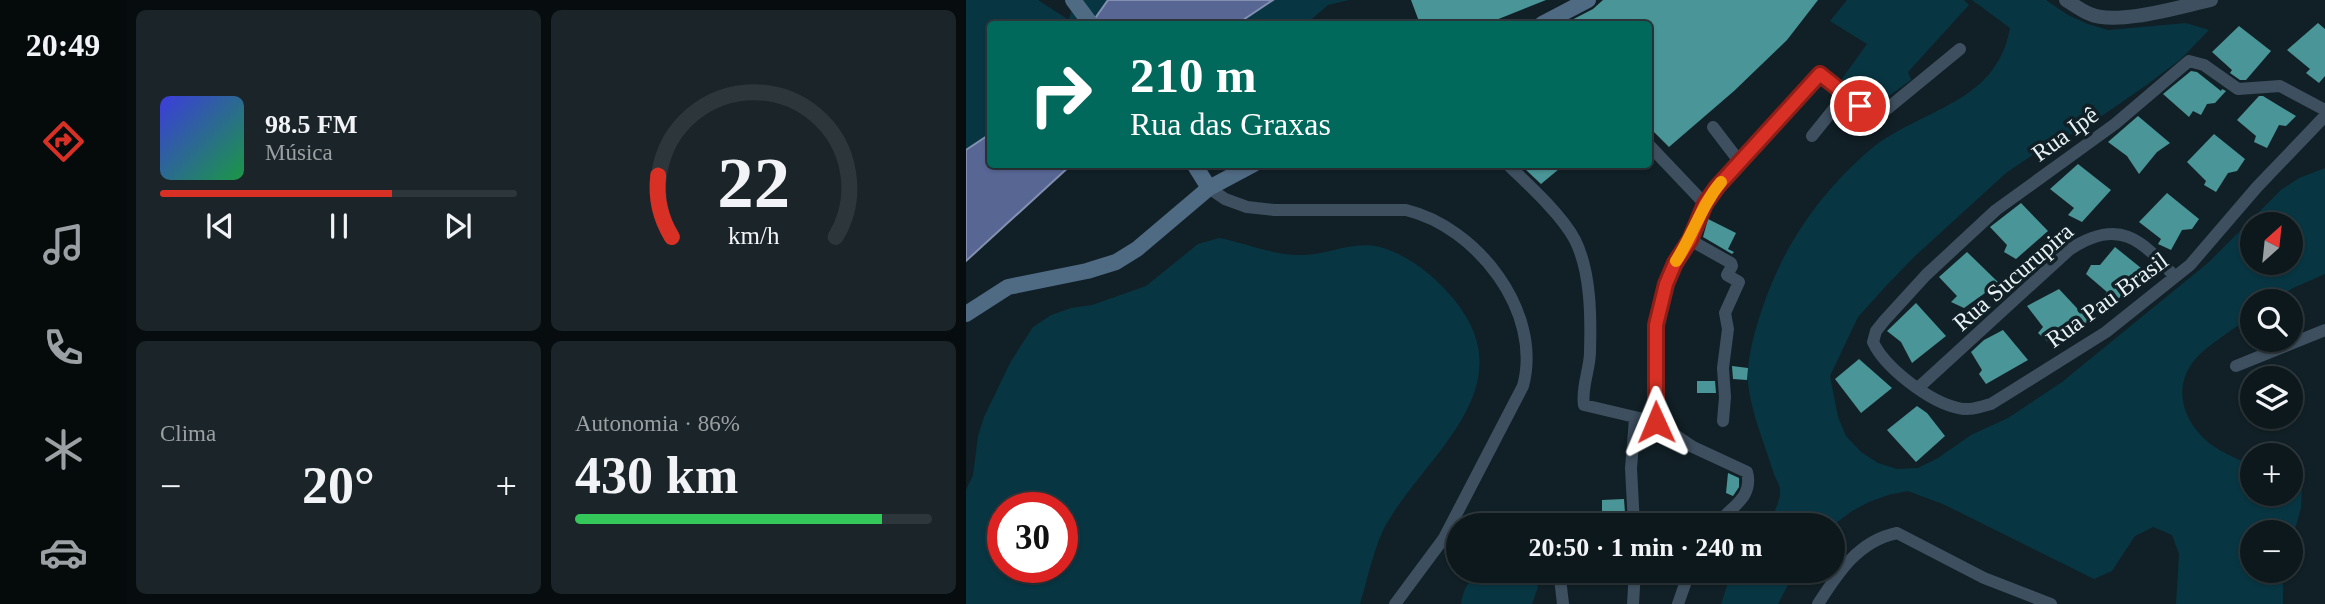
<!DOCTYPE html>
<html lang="pt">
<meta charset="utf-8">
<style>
body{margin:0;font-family:"Times New Roman",serif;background:#1b2529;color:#f1f3f6;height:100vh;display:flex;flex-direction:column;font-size:26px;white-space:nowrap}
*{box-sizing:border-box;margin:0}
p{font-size:23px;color:#9aa0a3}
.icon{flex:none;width:38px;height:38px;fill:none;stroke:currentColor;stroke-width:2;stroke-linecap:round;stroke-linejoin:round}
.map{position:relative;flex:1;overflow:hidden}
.details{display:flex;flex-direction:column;gap:10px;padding:10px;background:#070d0f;width:840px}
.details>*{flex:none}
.hud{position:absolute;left:21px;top:21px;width:665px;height:147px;border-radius:7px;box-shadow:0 2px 5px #0004,0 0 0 2px #2d373b;background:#00695c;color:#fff;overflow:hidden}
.needle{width:46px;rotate:27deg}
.tools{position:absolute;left:1274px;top:212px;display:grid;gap:14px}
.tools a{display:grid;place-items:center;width:63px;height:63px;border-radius:50%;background:#0d181c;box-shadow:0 2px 5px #0004,0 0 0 2px #2d373b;font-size:35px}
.speed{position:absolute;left:21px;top:492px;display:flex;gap:14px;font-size:35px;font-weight:700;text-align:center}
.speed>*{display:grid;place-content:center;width:91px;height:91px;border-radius:50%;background:#0d181c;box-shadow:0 2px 5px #0004,0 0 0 2px #2d373b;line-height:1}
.speed .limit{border:10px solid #d22;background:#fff;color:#111}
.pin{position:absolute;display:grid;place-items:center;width:60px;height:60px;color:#fff;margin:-30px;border:4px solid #fff;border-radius:50%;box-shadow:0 2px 7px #0007}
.me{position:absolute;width:77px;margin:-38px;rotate:359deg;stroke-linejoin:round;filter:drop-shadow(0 0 5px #0008)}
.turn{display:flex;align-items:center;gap:24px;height:147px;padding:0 28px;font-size:32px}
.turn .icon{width:91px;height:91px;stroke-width:2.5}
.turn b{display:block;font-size:49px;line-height:60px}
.big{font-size:52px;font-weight:700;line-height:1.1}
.details .card{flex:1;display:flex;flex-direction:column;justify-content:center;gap:10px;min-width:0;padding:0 24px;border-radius:10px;background:#1b2529}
.details .dial{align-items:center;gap:0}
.dial svg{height:182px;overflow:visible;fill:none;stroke:#2d373b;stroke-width:7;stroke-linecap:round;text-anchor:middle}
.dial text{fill:#f1f3f6;stroke:none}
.song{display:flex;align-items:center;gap:21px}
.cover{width:84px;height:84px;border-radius:10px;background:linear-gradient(135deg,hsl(240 70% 55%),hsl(140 70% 35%))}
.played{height:7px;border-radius:4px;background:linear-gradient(90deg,#d93025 65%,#2d373b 65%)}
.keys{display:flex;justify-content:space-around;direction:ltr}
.heat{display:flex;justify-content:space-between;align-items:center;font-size:38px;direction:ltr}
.charge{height:10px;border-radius:5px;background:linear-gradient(90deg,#34c759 86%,#2d373b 0)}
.details .tiles{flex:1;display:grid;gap:10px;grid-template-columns:repeat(2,1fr)}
.trip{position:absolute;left:480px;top:513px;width:399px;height:70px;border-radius:35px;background:#0d181c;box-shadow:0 2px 5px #0004,0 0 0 2px #2d373b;font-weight:700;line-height:70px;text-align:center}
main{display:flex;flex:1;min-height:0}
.tab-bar{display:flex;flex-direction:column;width:126px;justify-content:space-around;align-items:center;background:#050a0b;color:#9aa0a3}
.tab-bar .icon{width:49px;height:49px}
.tab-bar .active{color:#d93025}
.tab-bar b{font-size:32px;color:#f1f3f6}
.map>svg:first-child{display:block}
.green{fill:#083542;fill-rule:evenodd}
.water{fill:#586694;stroke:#8390b1;stroke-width:2}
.building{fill:#4a9597}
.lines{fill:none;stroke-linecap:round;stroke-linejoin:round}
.minor{stroke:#3e4f5f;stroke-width:12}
.tertiary{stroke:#3e4f5f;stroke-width:14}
.secondary{stroke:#4f6a83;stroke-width:16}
.route-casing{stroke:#8d1f18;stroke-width:18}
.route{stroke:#d93025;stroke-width:12}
.slow{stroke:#f59e0b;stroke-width:12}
.labels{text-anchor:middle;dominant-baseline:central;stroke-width:7;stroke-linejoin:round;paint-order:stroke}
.street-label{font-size:24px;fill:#e8f2f5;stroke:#112026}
</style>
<main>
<nav class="tab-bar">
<b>20:49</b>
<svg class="icon active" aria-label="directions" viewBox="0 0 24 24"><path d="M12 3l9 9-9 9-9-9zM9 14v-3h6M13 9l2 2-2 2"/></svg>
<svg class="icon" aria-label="music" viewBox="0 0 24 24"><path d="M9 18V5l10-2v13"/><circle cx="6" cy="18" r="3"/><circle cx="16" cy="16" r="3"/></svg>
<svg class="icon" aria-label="phone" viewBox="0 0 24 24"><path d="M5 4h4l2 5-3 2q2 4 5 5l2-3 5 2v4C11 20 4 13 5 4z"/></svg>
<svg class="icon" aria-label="climate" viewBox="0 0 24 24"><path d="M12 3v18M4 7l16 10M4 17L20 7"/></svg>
<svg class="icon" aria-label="car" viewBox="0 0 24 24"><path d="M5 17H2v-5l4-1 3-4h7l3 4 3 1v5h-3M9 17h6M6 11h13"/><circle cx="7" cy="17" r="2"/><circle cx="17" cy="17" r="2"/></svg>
</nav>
<section class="details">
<div class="tiles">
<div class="card">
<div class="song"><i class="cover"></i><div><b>98.5 FM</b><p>Música</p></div></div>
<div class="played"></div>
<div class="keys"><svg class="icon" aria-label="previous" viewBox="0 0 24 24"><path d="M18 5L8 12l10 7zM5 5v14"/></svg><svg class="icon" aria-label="pause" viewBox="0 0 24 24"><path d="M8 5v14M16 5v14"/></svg><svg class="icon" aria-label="next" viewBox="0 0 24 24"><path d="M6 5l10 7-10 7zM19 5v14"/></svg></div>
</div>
<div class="card dial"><svg viewBox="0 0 100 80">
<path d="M14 69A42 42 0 1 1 86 69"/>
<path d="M14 69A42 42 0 0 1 8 42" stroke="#d93025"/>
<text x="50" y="56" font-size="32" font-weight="700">22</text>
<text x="50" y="72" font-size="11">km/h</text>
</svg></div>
<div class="card"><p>Clima</p>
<div class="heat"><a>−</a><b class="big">20°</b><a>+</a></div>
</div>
<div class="card"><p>Autonomia · 86%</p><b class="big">430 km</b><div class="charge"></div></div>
</div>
</section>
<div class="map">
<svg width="1359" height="604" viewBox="0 0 1359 604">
<rect width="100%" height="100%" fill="#112026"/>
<path class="green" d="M 0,0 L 72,0 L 103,20 L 108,0 L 142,0 L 125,24 L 24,24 L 24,134 L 0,150 Z
M 308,0 L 383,0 L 362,5 L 340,24 L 272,24 Z
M 881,0 L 998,0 L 1003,5 L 942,72 L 945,80 L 910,105 L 875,80 L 901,44 L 864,21 Z
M 1006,0 L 1080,0 L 1102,15 L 1122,24 L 1142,30 L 1220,23 L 1243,30 L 1215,59 L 1182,84 L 1114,131 L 1095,138 L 1077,148 L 1040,173 L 948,257 L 920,286 L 892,317 L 864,376 L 872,417 L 880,436 L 895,452 L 912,463 L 931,469 L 952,468 L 972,458 L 1005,435 L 1042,418 L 1096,382 L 1243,262 L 1315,190 L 1333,178 L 1359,168 L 1359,274 L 1327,288 L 1308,301 L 1286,301 L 1286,316 C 1269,328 1250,340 1234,354 C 1205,382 1214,419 1243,443 C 1255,452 1272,460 1286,465 L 1286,494 L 1325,494 L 1325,480 L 1336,488 L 1335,508 L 1325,543 L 1325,532 L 1286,532 L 1286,570 L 1317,571 L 1317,604 L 1210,604 L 1213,554 L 1206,535 L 1187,527 L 1169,536 L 1146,571 L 1128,579 L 979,505 L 942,491 L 922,495 L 903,502 L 886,511 L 866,526 L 801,525 C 806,516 815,502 814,490 C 814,484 808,477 807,471 C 798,442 785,413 782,383 C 779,351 801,290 816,261 C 837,219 869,179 905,149 C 955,108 1030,105 1044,28 ZM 1325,224 L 1325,262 L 1286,262 L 1286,224 Z
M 253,238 C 280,243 308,256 336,255 C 362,255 387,240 414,247 C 445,256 471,278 490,302 C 558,388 461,454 421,523 C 409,543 401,581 394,604 L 0,604 L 0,490 L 7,475 L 12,436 L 18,417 L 45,361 L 67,327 L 85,315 L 105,308 L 126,305 L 180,286 L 232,244 ZM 37,508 L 96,508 L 96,567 L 37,567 Z
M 516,570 L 565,571 L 572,587 L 566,604 L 495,604 C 497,589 503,579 516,570 Z
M 766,571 L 766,570 L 829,571 L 812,604 L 755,604 Z"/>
<path class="water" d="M 142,0 L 307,0 L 271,24 L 125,24 Z
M 24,134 L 24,164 L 105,165 L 0,261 L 0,150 Z"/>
<path class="building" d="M 445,0 L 580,0 L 520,24 L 454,24 Z
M 637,0 L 852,0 L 821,40 L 768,91 L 703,147 L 682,126 L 682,24 L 598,24 L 627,9 Z
M 1352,23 L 1359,29 L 1359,76 L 1353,83 L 1340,73 L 1344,69 L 1321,50 Z
M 1273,26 L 1305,51 L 1280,80 L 1274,80 L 1264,73 L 1266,70 L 1246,52 Z
M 1225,71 L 1231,72 L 1255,91 L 1256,89 L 1260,91 L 1249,103 L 1241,104 L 1235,115 L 1227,111 L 1223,117 L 1197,94 Z
M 1293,96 L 1297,96 L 1330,116 L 1320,126 L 1313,125 L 1301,148 L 1288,142 L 1290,136 L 1271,120 Z
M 1172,116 L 1204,143 L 1191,152 L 1173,174 L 1161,156 L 1142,142 Z
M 1248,134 L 1279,159 L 1271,171 L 1262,173 L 1250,192 L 1238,185 L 1240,181 L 1221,162 Z
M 566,164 L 599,164 L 575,184 L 559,169 Z
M 1112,164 L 1145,190 L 1116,222 L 1102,215 L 1108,208 L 1084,189 Z
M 1201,193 L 1233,219 L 1226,229 L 1216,230 L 1205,250 L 1192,244 L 1195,239 L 1173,222 Z
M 1055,203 L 1082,231 L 1050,259 L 1038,252 L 1041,245 L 1024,227 Z
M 742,219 L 770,233 L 762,249 L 768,252 L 766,254 L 737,237 Z
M 1149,247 L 1180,272 L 1149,302 L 1137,296 L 1141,292 L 1120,274 L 1125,265 L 1134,265 Z
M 1001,252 L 1033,283 L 998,308 L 985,302 L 991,296 L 973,277 Z
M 1093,289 L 1123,321 L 1083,343 L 1072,333 L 1077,327 L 1061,306 Z
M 950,303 L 980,336 L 946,363 L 935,342 L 921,331 Z
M 1037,330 L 1062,360 L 1020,384 L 1013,374 L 1016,370 L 1005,352 L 1018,340 Z
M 893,359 L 926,388 L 895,413 L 869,379 Z
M 766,366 L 782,368 L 781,380 L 767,379 Z
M 731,381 L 749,381 L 750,393 L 731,393 Z
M 951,406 L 961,413 L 979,436 L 950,462 L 921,430 Z
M 762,473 L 773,478 L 773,487 L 767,496 L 760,493 Z
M 658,499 L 659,513 L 636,512 L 636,500 Z"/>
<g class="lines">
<path class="minor" d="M 1359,110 L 1314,86 L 1272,89 L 1238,65 L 1223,61 L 1149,124 L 1030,210 L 960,275 L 918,321 L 910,331 L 907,342 C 919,368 964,402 992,408 C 1004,411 1014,407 1025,404 L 1140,332 L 1224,265 L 1291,187 L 1359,116
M 747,127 L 773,161
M 846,136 L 879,95
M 682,144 L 739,204
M 541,164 C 562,184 596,215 609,240 C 625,272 625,317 624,352 C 624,369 615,388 618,405 L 690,422 L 727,447 L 781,472 C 788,499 763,507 751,525
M 243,188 L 259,199 L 281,207 L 308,210 L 440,210 C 511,227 577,312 557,386 L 478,538 L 429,604
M 724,240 L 765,263 L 766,266 L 761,275 L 773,282 L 759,313 L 762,329 L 757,368 L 759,397 L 757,421
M 1270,366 L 1359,330
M 952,388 L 1103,250 C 1153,217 1175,239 1209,277
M 690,422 L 690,325 L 700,284 L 709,263 L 724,240 L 739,204 L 751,187 L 854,74 L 910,118 L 994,49
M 668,525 L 665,468 L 669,419
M 584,570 L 588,576 L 594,578 L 597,604
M 667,604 L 669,570
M 712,604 L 724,570
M 852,604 C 872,573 892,541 931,533 L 1018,578 L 1085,604"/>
<path class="tertiary" d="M 1100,0 C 1108,5 1116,11 1124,14 C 1152,26 1216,6 1245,0"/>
<path class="secondary" d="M 107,0 L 125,24
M 576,24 L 622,0
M 228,164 L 243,188
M 0,314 L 42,287 L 121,271 L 150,262 L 171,249 L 243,188 L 288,164"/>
</g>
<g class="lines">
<g class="route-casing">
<path id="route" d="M 690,422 L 690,325 L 700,284 L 709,263 L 724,240 L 739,204 L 751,187 L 854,74 L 894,106"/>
</g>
<use href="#route" class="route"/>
<path class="slow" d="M 710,261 C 727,235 735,206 755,182"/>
</g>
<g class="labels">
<g class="street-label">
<text transform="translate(1099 134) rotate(-36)">Rua Ipê</text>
<text transform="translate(1047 277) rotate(-41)">Rua Sucurupira</text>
<text transform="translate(1141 300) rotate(-36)">Rua Pau Brasil</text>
</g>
</g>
</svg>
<div class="tools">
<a><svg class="needle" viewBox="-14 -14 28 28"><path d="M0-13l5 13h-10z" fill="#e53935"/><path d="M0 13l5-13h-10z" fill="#9aa0a3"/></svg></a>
<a><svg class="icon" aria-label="search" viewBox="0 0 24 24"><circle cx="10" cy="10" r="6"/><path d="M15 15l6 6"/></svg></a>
<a><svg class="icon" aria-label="layers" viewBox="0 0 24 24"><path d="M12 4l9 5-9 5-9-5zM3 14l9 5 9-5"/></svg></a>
<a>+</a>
<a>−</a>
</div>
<div class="speed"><div class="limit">30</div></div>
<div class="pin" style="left:894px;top:106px;background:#d93025"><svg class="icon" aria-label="arrive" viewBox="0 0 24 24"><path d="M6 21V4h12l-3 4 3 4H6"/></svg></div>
<svg class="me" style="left:690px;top:422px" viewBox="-20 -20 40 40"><path d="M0-17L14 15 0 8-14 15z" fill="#d93025" stroke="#fff" stroke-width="4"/></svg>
<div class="trip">20:50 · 1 min · 240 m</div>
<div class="hud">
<div class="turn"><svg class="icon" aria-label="right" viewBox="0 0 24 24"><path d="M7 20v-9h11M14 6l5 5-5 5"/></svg><div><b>210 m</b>Rua das Graxas</div></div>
</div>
</div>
</main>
